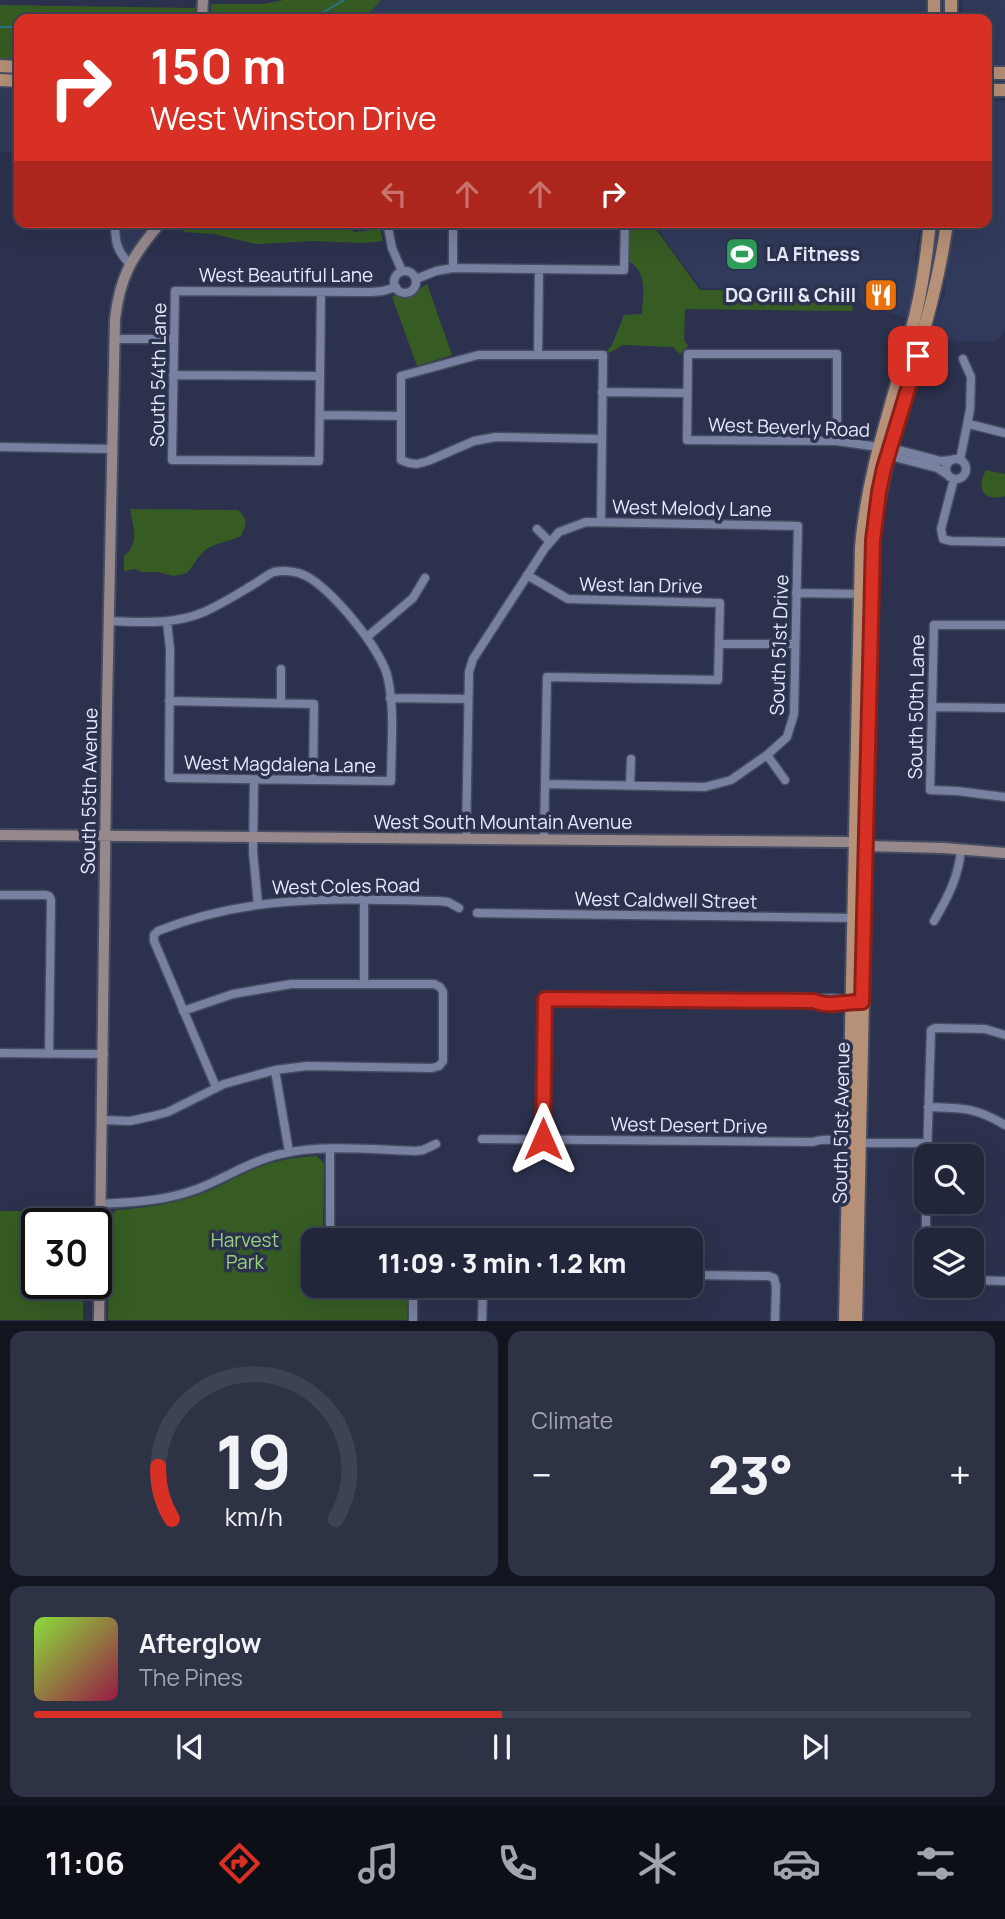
<!DOCTYPE html>
<meta charset="utf-8">
<style>
body{margin:0;font-family:Manrope,sans-serif;background:#2d3245;color:#f1f3f6;height:100vh;display:flex;flex-direction:column;font-size:26px;white-space:nowrap}
*{box-sizing:border-box;margin:0}
p{font-size:23px;color:#a2a5af}
.icon{flex:none;width:38px;height:38px;fill:none;stroke:currentColor;stroke-width:2;stroke-linecap:round;stroke-linejoin:round}
.map{position:relative;height:1321px;overflow:hidden}
.drawer{display:flex;flex-direction:column;gap:10px;padding:10px;background:#121520;flex:1}
.drawer>*{flex:none}
.top-card{position:absolute;left:14px;top:14px;width:978px;height:214px;border-radius:14px;box-shadow:0 7px 28px #0002,0 0 0 2px #3e4354;background:#d93025;color:#fff;overflow:hidden}
.fabs{position:absolute;left:914px;top:1144px;display:grid;gap:14px}
.fabs a{display:grid;place-items:center;width:70px;height:70px;border-radius:14px;background:#21263a;box-shadow:0 7px 28px #0002,0 0 0 2px #3e4354;font-size:35px}
.speed{position:absolute;left:21px;top:1208px;display:flex;gap:14px;font-size:35px;font-weight:700;text-align:center}
.speed>*{display:grid;place-content:center;width:91px;height:91px;border-radius:50%;background:#21263a;box-shadow:0 7px 28px #0002,0 0 0 2px #3e4354;line-height:1}
.speed .limit{border:4px solid #111;border-radius:10px;background:#fff;color:#111}
.pin{position:absolute;display:grid;place-items:center;width:60px;height:60px;color:#fff;margin:-30px;border-radius:14px;box-shadow:0 4px 10px #0006}
.me{position:absolute;width:77px;margin:-38px;rotate:0deg;stroke-linejoin:round;filter:drop-shadow(0 0 5px #0008)}
.turn{display:flex;align-items:center;gap:24px;height:147px;padding:0 21px;font-size:32px}
.turn .icon{width:91px;height:91px;stroke-width:2.5}
.turn b{display:block;font-size:49px;line-height:60px}
.lanes{display:flex;align-items:center;height:66px;padding:0 21px;background:#0003;justify-content:center;gap:35px;direction:ltr}
.lanes .off{opacity:.35}
.big{font-size:52px;font-weight:800;line-height:1.1}
.drawer .card{flex:1;display:flex;flex-direction:column;justify-content:center;gap:10px;min-width:0;padding:0 24px;border-radius:14px;background:#2d3245}
.drawer .dial{align-items:center;gap:0}
.dial svg{height:182px;overflow:visible;fill:none;stroke:#3e4354;stroke-width:7;stroke-linecap:round;text-anchor:middle}
.dial text{fill:#f1f3f6;stroke:none}
.song{display:flex;align-items:center;gap:21px}
.cover{width:84px;height:84px;border-radius:10px;background:linear-gradient(135deg,hsl(90 70% 55%),hsl(340 70% 35%))}
.played{height:7px;border-radius:4px;background:linear-gradient(90deg,#d93025 50%,#3e4354 50%)}
.keys{display:flex;justify-content:space-around;direction:ltr}
.heat{display:flex;justify-content:space-between;align-items:center;font-size:38px;direction:ltr}
.drawer .tiles{flex:1;display:grid;gap:10px;grid-template-columns:1fr 1fr}
.card:last-child{grid-column:span 2}
.trip{position:absolute;left:301px;top:1228px;width:402px;height:70px;border-radius:14px;background:#21263a;box-shadow:0 7px 28px #0002,0 0 0 2px #3e4354;font-weight:800;line-height:70px;text-align:center}
.menu{display:flex;height:112px;justify-content:space-around;align-items:center;background:#0d0f17;color:#a2a5af}
.menu .icon{width:49px;height:49px}
.menu .selected{color:#d93025}
.menu b{font-size:32px;color:#f1f3f6}
.map>svg:first-child{display:block}
.built{fill:#323a5b}
.green{fill:#365c23}
.lines{fill:none;stroke-linecap:round;stroke-linejoin:round}
.stream{stroke:#26768b;stroke-width:2}
.street-casing{stroke:#464c62;stroke-width:11}
.secondary-casing{stroke:#464c62;stroke-width:14}
.primary-casing{stroke:#464c62;stroke-width:16}
.street{stroke:#7881a0;stroke-width:8}
.secondary{stroke:#97888c;stroke-width:10}
.primary{stroke:#b69077;stroke-width:12}
.route-casing{stroke:#8d1f18;stroke-width:18}
.route{stroke:#d93025;stroke-width:12}
.labels{text-anchor:middle;dominant-baseline:central;stroke-width:7;stroke-linejoin:round;paint-order:stroke}
.poi-label{font-size:19px;font-weight:bold;fill:#e5eafb;stroke:#2c324d;text-anchor:start}
.street-label{font-size:19px;fill:#e5eafb;stroke:#2c324d}
.park-label{font-size:19px;fill:#98d37c;stroke:#2c324d}
</style>
<div class="map">
<svg width="1005" height="1321" viewBox="0 0 1005 1321">
<rect width="100%" height="100%" fill="#2c324d"/>
<path class="built" d="M 379,0 L 929,0 L 928,19 L 372,19 L 372,10 Z
M 963,0 L 1005,0 L 1005,65 L 987,65 L 987,19 L 962,19 Z
M 0,87 L 19,87 L 19,153 L 0,152 Z
M 987,100 L 1005,101 L 1005,331 L 994,342 L 929,340 L 945,293 L 947,263 L 953,222 L 987,222 Z
M 118,222 L 155,222 L 129,258 L 118,243 Z
M 649,222 L 921,222 L 915,259 L 916,284 L 908,318 L 867,306 L 847,290 L 701,288 L 653,223 Z"/>
<path class="green" d="M 284,0 L 381,0 L 364,19 L 211,19 L 211,4 L 262,4 Z
M 0,5 L 195,8 L 195,19 L 19,19 L 19,59 L 0,59 Z
M 189,222 L 336,222 L 355,232 L 380,229 L 383,241 L 363,243 L 313,241 L 256,244 L 214,234 L 183,232 L 186,225 Z
M 628,222 L 640,225 L 653,225 L 700,290 L 851,292 L 853,311 L 685,309 L 684,340 L 688,346 L 680,354 L 673,347 L 623,345 L 609,353 L 606,352 L 612,345 L 624,315 L 642,314 C 643,295 648,271 628,261 Z
M 427,284 L 452,355 L 417,366 L 392,297 L 397,294 L 410,295 Z
M 986,470 L 1005,474 L 1005,496 C 983,502 976,489 986,470 Z
M 130,509 L 238,510 C 249,520 246,524 241,536 C 229,542 215,542 204,551 C 197,557 193,567 187,573 L 173,576 L 158,572 L 142,572 L 135,569 L 124,571 L 124,556 C 140,545 133,525 130,509 Z
M 317,1156 L 324,1163 L 323,1231 L 328,1241 L 313,1241 L 313,1286 L 408,1286 L 407,1320 L 108,1320 L 110,1217 L 116,1210 C 145,1208 174,1204 201,1194 C 218,1188 233,1178 250,1171 C 271,1161 294,1157 317,1156 Z
M 0,1211 L 26,1211 L 26,1219 L 47,1219 L 50,1216 L 85,1217 L 84,1223 L 37,1223 L 37,1283 L 83,1283 L 83,1320 L 0,1320 Z"/>
<g class="lines">
<path class="stream" d="M 312,19 L 344,0
M 0,27 L 19,27"/>
<g class="street-casing">
<path id="street" d="M 115,222 C 115,240 116,251 130,264
M 387,222 L 392,248 L 402,271
M 453,268 L 453,222
M394 282a11 11 0 1 1 22 0a11 11 0 1 1-22 0Z
M 416,279 L 436,271 L 453,268 L 624,270 L 625,222
M 321,292 L 319,461 L 172,460 L 175,291 L 371,292 L 383,291 L 396,287
M 114,339 L 174,339
M 538,354 L 539,269
M 173,375 L 320,376
M 602,392 L 687,393
M 320,415 L 401,416
M 969,424 L 1005,433
M 837,441 L 837,354 L 688,354 L 687,440 L 837,441 L 899,450 L 941,461 L 952,460
M 0,447 L 112,449
M 889,449 L 898,458 L 937,468 L 948,475
M946 469a10 10 0 1 1 20 0a10 10 0 1 1-20 0Z
M 960,460 L 970,410 L 971,377 L 963,359
M 954,479 L 941,529 L 943,539 L 951,541 L 1005,542
M 601,522 L 603,355 L 478,355 L 401,376 L 401,460 L 409,463 L 417,464 L 428,461 L 474,441 L 496,437 L 602,439
M 537,529 L 549,541
M 527,575 L 568,599 L 720,603 L 718,680 L 547,677 L 544,839
M 796,593 L 863,594
M 109,621 C 141,622 174,625 204,612 C 222,604 239,593 256,583 C 261,580 268,574 274,572 C 284,570 297,571 306,576 C 331,588 383,651 388,679 C 395,711 391,748 391,781 L 169,778 L 170,649 L 167,622
M 1005,625 L 934,625 L 930,790 L 957,791 L 1005,797
M 367,637 L 413,598 L 425,578
M 719,644 L 795,644
M 390,698 L 468,699
M 169,701 L 314,704 L 313,780
M 281,703 L 281,669
M 932,707 L 1005,708
M 767,755 L 785,780
M 254,780 L 253,852 L 258,904
M 630,785 L 631,759
M 466,839 L 469,672 L 473,659 L 545,548 L 559,532 L 586,522 L 798,526 L 794,714 L 787,737 L 767,755 L 731,780 L 705,787 L 545,784
M 0,895 L 45,895 L 49,896 L 51,900 L 49,1054
M 477,913 L 854,918
M 934,921 C 948,897 959,876 961,849
M 364,983 L 364,900
M 0,1053 L 104,1054
M 275,1070 L 289,1152
M 216,1087 L 154,941 L 154,935 L 158,931 C 253,893 341,899 439,901 L 448,902 L 459,908
M 928,1107 C 962,1108 975,1107 1005,1125
M 103,1120 L 130,1121 L 153,1116 L 168,1112 L 224,1084 L 275,1070 L 307,1066 L 432,1068 L 439,1066 L 443,1061 L 443,992 L 440,987 L 434,984 L 291,984 L 233,994 L 183,1011
M 482,1139 L 812,1142 C 823,1138 838,1140 849,1143
M 543,1139 L 545,999 L 814,1001 C 825,996 841,999 853,1001
M 856,1143 L 927,1143
M 330,1150 L 330,1232 L 332,1237 L 338,1239 L 408,1241
M 927,1157 L 931,1030 L 935,1028 L 985,1029 L 1005,1035
M 101,1204 C 135,1202 165,1201 197,1189 C 226,1178 250,1161 281,1154 C 322,1144 375,1150 416,1151 L 423,1150 L 436,1144
M 691,1275 L 768,1276 L 774,1278 L 776,1286 L 775,1321
M 926,1275 L 926,1202
M 971,1280 L 1005,1281
M 413,1321 L 413,1286
M 482,1321 L 483,1286"/>
</g>
<g class="secondary-casing">
<path id="secondary" d="M 202,19 L 203,0
M 0,835 L 845,842 L 855,842 L 865,846 L 944,848 L 1005,853
M 99,1321 L 107,707 L 115,319 C 120,275 133,255 161,222"/>
</g>
<g class="primary-casing">
<path id="primary" d="M 934,19 L 934,0
M 951,19 L 951,0
M 0,66 L 19,67
M 987,73 L 1005,73
M 0,80 L 19,81
M 987,90 L 1005,90
M 845,1321 L 861,547 C 868,464 897,393 916,312 C 923,283 927,252 930,222
M 856,1321 L 873,540 C 885,431 933,332 947,222"/>
</g>
<use href="#street" class="street"/>
<use href="#secondary" class="secondary"/>
<use href="#primary" class="primary"/>
</g>
<g class="lines">
<g class="route-casing">
<path id="route" d="M 543,1139 L 545,999 L 814,1001 C 830,1008 846,1001 862,1002 L 873,540 L 879,492 L 884,468 L 918,356"/>
</g>
<use href="#route" class="route"/>
</g>
<defs>
<g id="stadium-square" transform="scale(1.75)"><rect x="-9" y="-9" width="18" height="18" rx="4" fill="#2e9e5b" stroke="#2c324d"/><path d="M0-5a6.5 5 0 1 0 0 10a6.5 5 0 1 0 0-10ZM-3.5-1.8h7v3.6h-7Z" fill="#fff"/></g>
<g id="restaurant-square" transform="scale(1.75)"><rect x="-9" y="-9" width="18" height="18" rx="4" fill="#e8710a" stroke="#2c324d"/><path d="M-5-6h1v4h1v-4h1v4h1v-4h1v5L-1.5 .5V6h-2V.5L-5-1ZM5-6V6H3V1.5H1.5Q1.5-4 5-6Z" fill="#fff"/></g>
</defs>
<g fill-rule="evenodd">
<use href="#stadium-square" x="742" y="254"/>
<use href="#restaurant-square" x="881" y="295"/>
</g>
<g class="labels">
<g class="poi-label">
<text x="766" y="254">LA Fitness</text>
<text x="856" y="295" text-anchor="end">DQ Grill &amp; Chill</text>
</g>
<g class="street-label">
<text x="286" y="275">West Beautiful Lane</text>
<text transform="translate(158 375) rotate(-89)">South 54th Lane</text>
<text transform="translate(789 427) rotate(2)">West Beverly Road</text>
<text transform="translate(692 508) rotate(1)">West Melody Lane</text>
<text transform="translate(641 585) rotate(1)">West Ian Drive</text>
<text transform="translate(779 645) rotate(-88)">South 51st Drive</text>
<text transform="translate(916 707) rotate(-89)">South 50th Lane</text>
<text transform="translate(280 764) rotate(1)">West Magdalena Lane</text>
<text transform="translate(89 791) rotate(-89)">South 55th Avenue</text>
<text x="503" y="822">West South Mountain Avenue</text>
<text transform="translate(346 886) rotate(-1)">West Coles Road</text>
<text transform="translate(666 900) rotate(1)">West Caldwell Street</text>
<text transform="translate(841 1123) rotate(-89)">South 51st Avenue</text>
<text transform="translate(689 1125) rotate(1)">West Desert Drive</text>
</g>
<g class="park-label">
<text x="245" y="1240">Harvest<tspan x="245" dy="22">Park</tspan></text>
</g>
</g>
</svg>
<div class="fabs">
<a><svg class="icon" aria-label="search" viewBox="0 0 24 24"><circle cx="10" cy="10" r="6"/><path d="M15 15l6 6"/></svg></a>
<a><svg class="icon" aria-label="layers" viewBox="0 0 24 24"><path d="M12 4l9 5-9 5-9-5zM3 14l9 5 9-5"/></svg></a>
</div>
<div class="speed"><div class="limit">30</div></div>
<div class="pin" style="left:918px;top:356px;background:#d93025"><svg class="icon" aria-label="arrive" viewBox="0 0 24 24"><path d="M6 21V4h12l-3 4 3 4H6"/></svg></div>
<svg class="me" style="left:543px;top:1139px" viewBox="-20 -20 40 40"><path d="M0-17L14 15 0 8-14 15z" fill="#d93025" stroke="#fff" stroke-width="4"/></svg>
<div class="trip">11:09 · 3 min · 1.2 km</div>
<div class="top-card">
<div class="turn"><svg class="icon" aria-label="right" viewBox="0 0 24 24"><path d="M7 20v-9h11M14 6l5 5-5 5"/></svg><div><b>150 m</b>West Winston Drive</div></div>
<div class="lanes"><svg class="icon off" aria-label="left" viewBox="0 0 24 24"><path d="M17 20v-9H6M10 6l-5 5 5 5"/></svg><svg class="icon off" aria-label="ahead" viewBox="0 0 24 24"><path d="M12 20V5M6 11l6-6 6 6"/></svg><svg class="icon off" aria-label="ahead" viewBox="0 0 24 24"><path d="M12 20V5M6 11l6-6 6 6"/></svg><svg class="icon" aria-label="right" viewBox="0 0 24 24"><path d="M7 20v-9h11M14 6l5 5-5 5"/></svg></div>
</div>
</div>
<section class="drawer">
<div class="tiles">
<div class="card dial"><svg viewBox="0 0 100 80">
<path d="M14 69A42 42 0 1 1 86 69"/>
<path d="M14 69A42 42 0 0 1 8 46" stroke="#d93025"/>
<text x="50" y="56" font-size="32" font-weight="700">19</text>
<text x="50" y="72" font-size="11">km/h</text>
</svg></div>
<div class="card"><p>Climate</p>
<div class="heat"><a>−</a><b class="big">23°</b><a>+</a></div>
</div>
<div class="card">
<div class="song"><i class="cover"></i><div><b>Afterglow</b><p>The Pines</p></div></div>
<div class="played"></div>
<div class="keys"><svg class="icon" aria-label="previous" viewBox="0 0 24 24"><path d="M18 5L8 12l10 7zM5 5v14"/></svg><svg class="icon" aria-label="pause" viewBox="0 0 24 24"><path d="M8 5v14M16 5v14"/></svg><svg class="icon" aria-label="next" viewBox="0 0 24 24"><path d="M6 5l10 7-10 7zM19 5v14"/></svg></div>
</div>
</div>
</section>
<nav class="menu">
<b>11:06</b>
<svg class="icon selected" aria-label="directions" viewBox="0 0 24 24"><path d="M12 3l9 9-9 9-9-9zM9 14v-3h6M13 9l2 2-2 2"/></svg>
<svg class="icon" aria-label="music" viewBox="0 0 24 24"><path d="M9 18V5l10-2v13"/><circle cx="6" cy="18" r="3"/><circle cx="16" cy="16" r="3"/></svg>
<svg class="icon" aria-label="phone" viewBox="0 0 24 24"><path d="M5 4h4l2 5-3 2q2 4 5 5l2-3 5 2v4C11 20 4 13 5 4z"/></svg>
<svg class="icon" aria-label="climate" viewBox="0 0 24 24"><path d="M12 3v18M4 7l16 10M4 17L20 7"/></svg>
<svg class="icon" aria-label="car" viewBox="0 0 24 24"><path d="M5 17H2v-5l4-1 3-4h7l3 4 3 1v5h-3M9 17h6M6 11h13"/><circle cx="7" cy="17" r="2"/><circle cx="17" cy="17" r="2"/></svg>
<svg class="icon" aria-label="filters" viewBox="0 0 24 24"><path d="M4 7h16M4 17h16"/><circle cx="9" cy="7" r="2"/><circle cx="15" cy="17" r="2"/></svg>
</nav>
